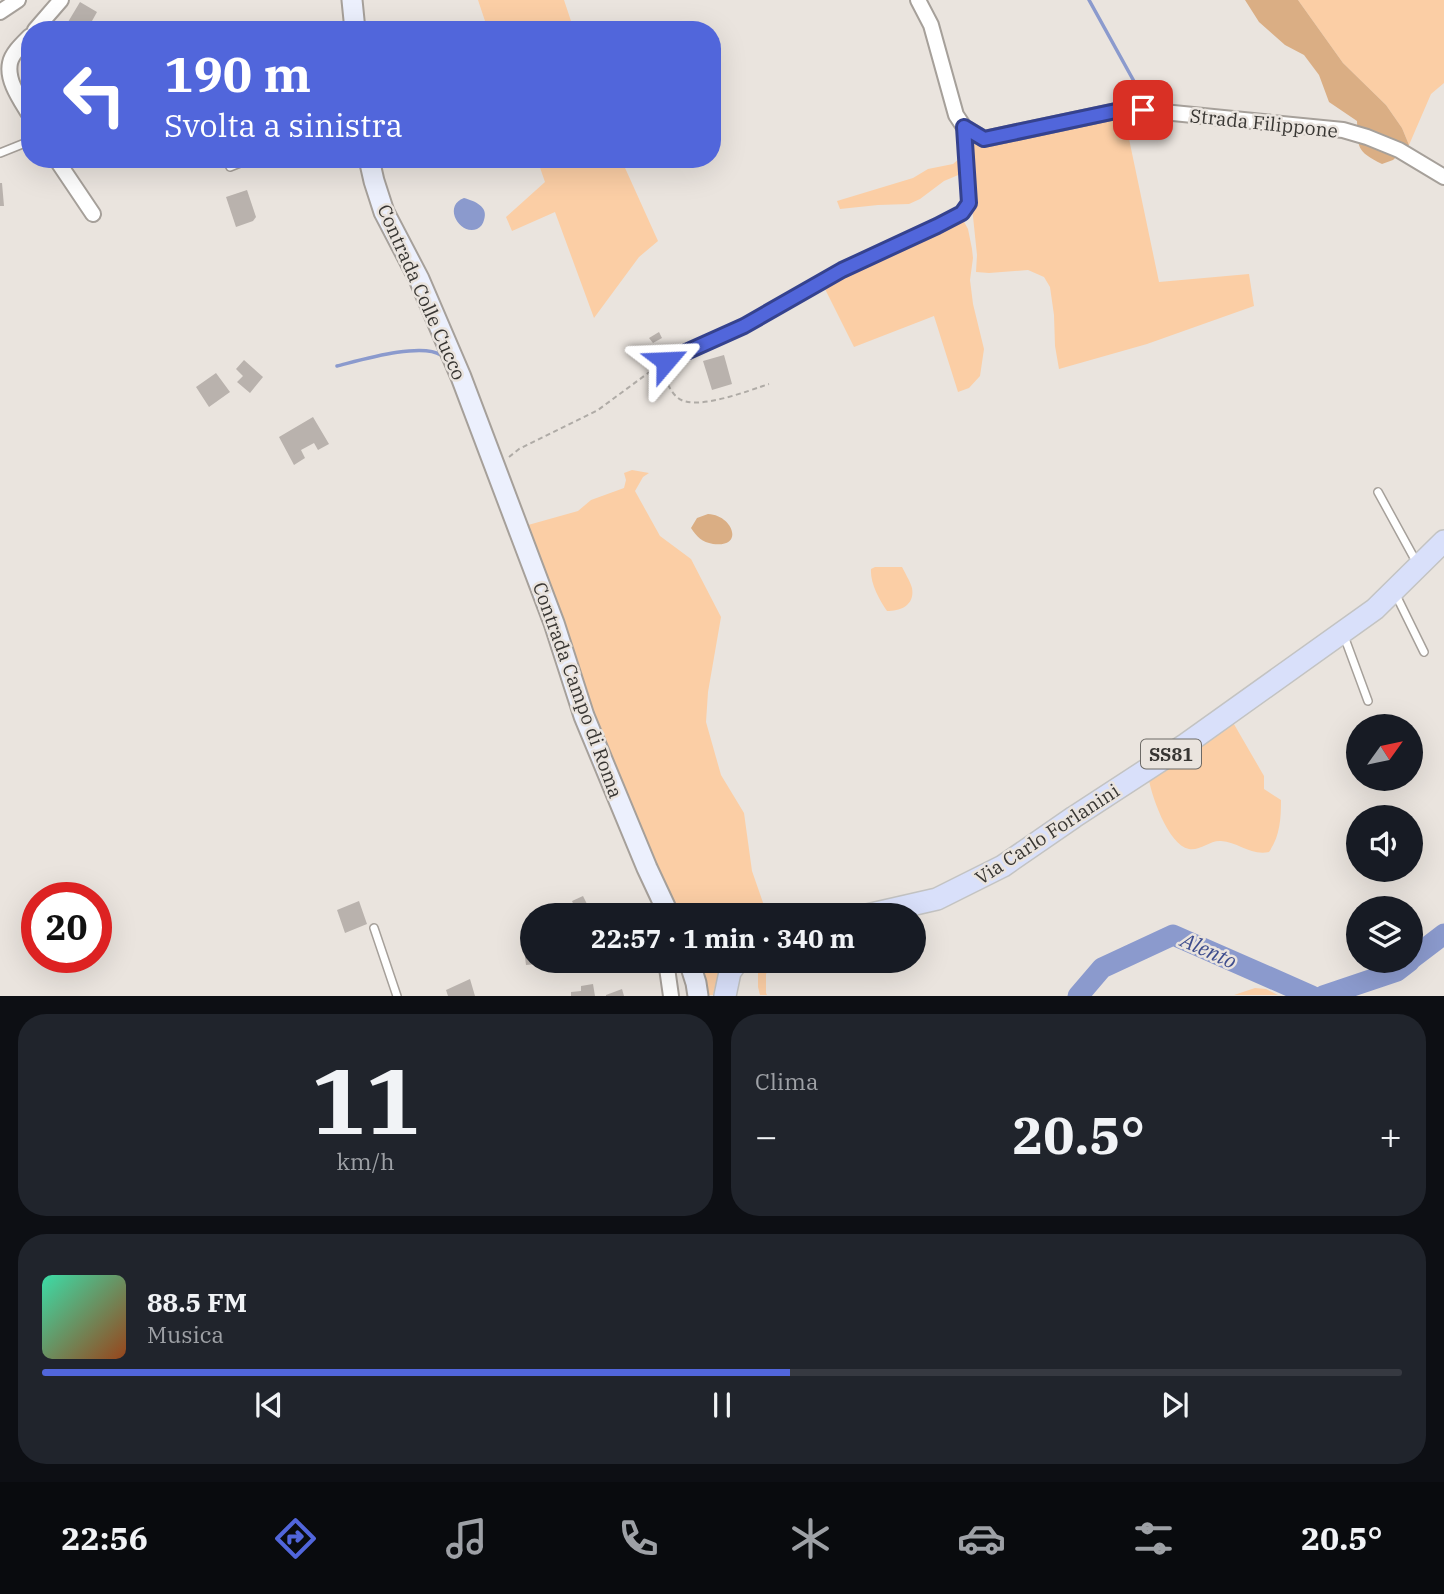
<!DOCTYPE html>
<html lang="it">
<meta charset="utf-8">
<style>
body{margin:0;font-family:"IBM Plex Serif",serif;background:#20242c;color:#f1f3f6;height:100vh;display:flex;flex-direction:column;font-size:26px;white-space:nowrap}
*{box-sizing:border-box;margin:0}
p{font-size:23px;color:#9ea1a6}
.icon{flex:none;width:38px;height:38px;fill:none;stroke:currentColor;stroke-width:2;stroke-linecap:round;stroke-linejoin:round}
.map{position:relative;height:996px;overflow:hidden}
.details{display:flex;flex-direction:column;gap:18px;padding:18px;background:#0d0f14;flex:1}
.details>*{flex:none}
.top-card{position:absolute;left:21px;top:21px;width:700px;height:147px;border-radius:28px;box-shadow:0 7px 28px #0002;background:#5166db;color:#fff;overflow:hidden}
.needle{width:46px;rotate:57deg}
.buttons{position:absolute;left:1346px;top:714px;display:grid;gap:14px}
.buttons a{display:grid;place-items:center;width:77px;height:77px;border-radius:50%;background:#171b24;box-shadow:0 7px 28px #0002;font-size:35px}
.speed{position:absolute;left:21px;top:882px;display:flex;gap:14px;font-size:35px;font-weight:700;text-align:center}
.speed>*{display:grid;place-content:center;width:91px;height:91px;border-radius:50%;background:#171b24;box-shadow:0 7px 28px #0002;line-height:1}
.speed .limit{border:10px solid #d22;background:#fff;color:#111}
.pin{position:absolute;display:grid;place-items:center;width:60px;height:60px;color:#fff;margin:-30px;border-radius:14px;box-shadow:0 4px 10px #0006}
.me{position:absolute;width:77px;margin:-38px;rotate:64deg;stroke-linejoin:round;filter:drop-shadow(0 0 5px #0008)}
.turn{display:flex;align-items:center;gap:24px;height:147px;padding:0 28px;font-size:32px}
.turn .icon{width:91px;height:91px;stroke-width:2.5}
.turn b{display:block;font-size:49px;line-height:60px}
.big{font-size:52px;font-weight:700;line-height:1.1}
.details .widget{flex:1;display:flex;flex-direction:column;justify-content:center;gap:10px;min-width:0;padding:0 24px;border-radius:28px;background:#20242c}
.details .dial{align-items:center;gap:0}
.dial b{font-size:91px;line-height:1}
.song{display:flex;align-items:center;gap:21px}
.cover{width:84px;height:84px;border-radius:10px;background:linear-gradient(135deg,hsl(160 70% 55%),hsl(20 70% 35%))}
.played{height:7px;border-radius:4px;background:linear-gradient(90deg,#5166db 55%,#363941 55%)}
.keys{display:flex;justify-content:space-around;direction:ltr}
.heat{display:flex;justify-content:space-between;align-items:center;font-size:38px;direction:ltr}
.details .tiles{flex:1;display:grid;gap:18px;grid-template-columns:1fr 1fr}
.widget:last-child{grid-column:span 2}
.trip{position:absolute;left:520px;top:903px;width:406px;height:70px;border-radius:35px;background:#171b24;box-shadow:0 7px 28px #0002;font-weight:700;line-height:70px;text-align:center}
.tabs{display:flex;height:112px;justify-content:space-around;align-items:center;background:#090b0e;color:#9ea1a6}
.tabs .icon{width:49px;height:49px}
.tabs .current{color:#5166db}
.tabs b{font-size:32px;color:#f1f3f6}
.map>svg:first-child{display:block}
.green{fill:#fbcea5}
.forest{fill:#daae84}
.water{fill:#8b9acd}
.lines{fill:none;stroke-linecap:round;stroke-linejoin:round}
.stream{stroke:#8b9acd;stroke-width:3.5}
.river{stroke:#8b9acd;stroke-width:21}
.building{fill:#b9b2ad}
.lane-casing{stroke:#a6a09a;stroke-width:10}
.street-casing{stroke:#a6a09a;stroke-width:18}
.secondary-casing{stroke:#a6a09a;stroke-width:23}
.primary-casing{stroke:#c3c3c2;stroke-width:24}
.path{stroke:#afaba6;stroke-width:2;stroke-dasharray:5 3.5;stroke-linecap:butt}
.lane{stroke:#fff;stroke-width:7}
.street{stroke:#fff;stroke-width:14}
.secondary{stroke:#ecf0fd;stroke-width:19}
.primary{stroke:#d9e0fa;stroke-width:21}
.route-casing{stroke:#35428e;stroke-width:18}
.route{stroke:#5166db;stroke-width:12}
.labels{text-anchor:middle;dominant-baseline:central;stroke-width:5;stroke-linejoin:round;paint-order:stroke}
.shield{fill:#eae4de;stroke:#6d6a66;stroke-width:2}
.shield-label{font-size:18px;font-weight:bold;fill:#383633}
.street-label{font-size:19px;fill:#383633;stroke:#eae4de}
.water-label{font-size:21px;font-style:italic;fill:#3e4d8d;stroke:#eae4de}
</style>
<div class="map">
<svg width="1444" height="996" viewBox="0 0 1444 996">
<rect width="100%" height="100%" fill="#eae4de"/>
<path class="green" d="M 478,0 L 564,0 L 574,30 L 488,30 Z
M 1298,0 L 1444,0 L 1444,83 L 1431,94 L 1409,145 L 1402,128 L 1386,105 L 1343,63 Z
M 1124,115 L 1159,282 L 1249,274 L 1254,306 L 1147,344 L 1059,369 L 1055,346 L 1054,315 L 1050,287 L 1044,277 L 1028,270 L 989,273 L 976,272 L 977,255 L 969,178 L 968,138 L 980,140 Z
M 960,158 L 963,173 L 944,181 L 920,199 L 909,204 L 878,205 L 840,209 L 837,201 L 913,178 L 928,169 L 953,164 Z
M 537,159 L 621,159 L 658,241 L 639,257 L 594,318 L 555,212 L 512,231 L 506,217 L 545,182 Z
M 962,218 L 968,229 L 972,249 L 973,258 L 970,280 L 973,304 L 984,349 L 980,376 L 969,388 L 958,392 L 934,316 L 854,347 L 823,285 L 854,267 L 925,236 Z
M 632,470 L 649,473 L 643,477 L 635,491 L 660,536 L 691,559 L 721,617 L 708,692 L 706,722 L 721,775 L 744,813 L 752,871 L 767,914 L 771,915 L 675,915 L 675,903 L 665,892 L 636,829 L 521,527 L 578,511 L 591,500 L 624,488 L 626,480 L 624,473 Z
M 875,567 L 902,567 C 905,573 910,581 912,588 C 915,605 901,611 887,611 C 879,599 870,583 871,569 Z
M 1231,719 L 1264,776 L 1264,789 L 1281,800 C 1281,819 1280,836 1269,852 C 1251,856 1238,842 1221,841 C 1210,840 1200,851 1189,849 C 1168,845 1150,793 1148,774 Z
M 697,961 L 726,961 L 718,976 L 713,995 L 701,995 Z
M 758,961 L 775,961 L 766,974 L 766,993 L 767,995 L 760,995 L 758,987 Z
M 1255,988 L 1266,989 L 1278,995 L 1234,995 Z"/>
<path class="forest" d="M 1245,0 L 1298,0 L 1343,63 L 1386,105 L 1402,128 L 1409,145 L 1393,160 L 1382,164 C 1356,151 1358,148 1357,121 L 1329,102 L 1319,75 L 1304,55 L 1285,45 L 1259,22 Z
M 708,514 C 733,515 745,548 713,544 C 702,542 697,537 691,528 L 697,518 Z"/>
<path class="water" d="M 464,198 C 474,201 489,206 484,220 C 483,224 481,227 477,229 C 460,236 442,206 464,198 Z"/>
<g class="lines">
<path class="stream" d="M 1089,0 L 1146,103
M 337,366 C 361,360 421,342 441,355"/>
<path class="river" d="M 1410,960 L 1444,934
M 1078,996 L 1102,968 L 1173,935 L 1312,996
M 1323,996 L 1397,971 L 1410,961"/>
</g>
<path class="building" d="M 80,2 L 97,12 L 87,30 L 82,30 L 68,22 Z
M 0,183 L 2,183 L 4,206 L 0,206 Z
M 247,190 L 256,217 L 253,221 L 236,227 L 226,197 Z
M 659,332 L 662,338 L 653,343 L 649,338 Z
M 724,355 L 732,384 L 712,390 L 703,361 Z
M 244,360 L 263,377 L 250,393 L 237,382 L 243,376 L 236,369 Z
M 216,373 L 230,392 L 209,407 L 196,387 Z
M 313,417 L 329,444 L 318,450 L 314,443 L 301,450 L 305,458 L 294,465 L 279,437 Z
M 583,896 L 592,914 L 589,915 L 578,915 L 572,901 Z
M 359,901 L 367,924 L 345,933 L 337,910 Z
M 532,941 L 532,961 L 548,961 L 548,963 L 526,965 L 523,942 Z
M 470,979 L 475,996 L 448,996 L 446,990 Z
M 593,984 L 595,996 L 571,996 L 571,992 L 581,991 L 581,986 Z
M 622,989 L 624,996 L 606,996 L 606,995 Z"/>
<g class="lines">
<g class="lane-casing">
<path id="lane" d="M 0,153 L 30,141
M 230,167 L 250,159
M 666,361 L 694,347 L 744,326 L 842,270 L 937,226 L 963,213 L 969,203 L 967,186 L 964,128
M 1378,492 L 1418,565
M 1395,593 L 1424,652
M 1344,636 L 1368,701
M 374,928 L 397,996"/>
</g>
<g class="street-casing">
<path id="street" d="M 918,0 L 931,25 L 956,115 L 964,127 L 984,139 L 1116,111 L 1143,110 L 1343,130 L 1367,137 L 1399,150 L 1444,177
M 0,12 L 18,0
M 35,30 L 61,0
M 30,36 C 23,43 12,53 10,63 C 6,81 22,102 30,116
M 56,159 L 93,214
M 666,961 L 671,996"/>
</g>
<g class="secondary-casing">
<path id="secondary" d="M 352,0 L 355,30
M 369,159 L 374,181 L 384,212 L 419,279 L 461,377 L 554,623 L 584,716 L 647,868 L 669,915
M 689,961 L 696,983 L 698,996"/>
</g>
<g class="primary-casing">
<path id="primary" d="M 867,915 L 937,899 L 1003,866 L 1074,817 L 1186,744 L 1375,609 L 1444,541
M 725,996 L 730,972 L 738,961"/>
</g>
<path class="path" d="M 661,369 C 665,378 670,392 678,398 C 695,412 750,390 769,384
M 509,457 L 519,449 L 598,410 L 659,365"/>
<use href="#lane" class="lane"/>
<use href="#street" class="street"/>
<use href="#secondary" class="secondary"/>
<use href="#primary" class="primary"/>
</g>
<g class="lines">
<g class="route-casing">
<path id="route" d="M 666,361 L 744,326 L 842,270 L 937,226 L 962,213 L 969,203 L 964,127 L 984,139 L 1116,111 L 1143,110"/>
</g>
<use href="#route" class="route"/>
</g>
<g class="labels">
<rect class="shield" x="1141" y="739.5" width="60" height="29" rx="5"/>
<g class="shield-label">
<text x="1171" y="754">SS81</text>
</g>
<g class="street-label">
<text transform="translate(1264 123) rotate(6)">Strada Filippone</text>
<text transform="translate(422 292) rotate(66)">Contrada Colle Cucco</text>
<text transform="translate(578 690) rotate(70)">Contrada Campo di Roma</text>
<text transform="translate(1047 834) rotate(-33)">Via Carlo Forlanini</text>
</g>
<g class="water-label">
<text transform="translate(1209 950) rotate(24)">Alento</text>
</g>
</g>
</svg>
<div class="buttons">
<a><svg class="needle" viewBox="-14 -14 28 28"><path d="M0-13l5 13h-10z" fill="#e53935"/><path d="M0 13l5-13h-10z" fill="#9ea1a6"/></svg></a>
<a><svg class="icon" aria-label="sound" viewBox="0 0 24 24"><path d="M4 9h4l5-4v14l-5-4H4zM17 9q2 3 0 6"/></svg></a>
<a><svg class="icon" aria-label="layers" viewBox="0 0 24 24"><path d="M12 4l9 5-9 5-9-5zM3 14l9 5 9-5"/></svg></a>
</div>
<div class="speed"><div class="limit">20</div></div>
<div class="pin" style="left:1143px;top:110px;background:#d93025"><svg class="icon" aria-label="arrive" viewBox="0 0 24 24"><path d="M6 21V4h12l-3 4 3 4H6"/></svg></div>
<svg class="me" style="left:666px;top:361px" viewBox="-20 -20 40 40"><path d="M0-17L14 15 0 8-14 15z" fill="#5166db" stroke="#fff" stroke-width="4"/></svg>
<div class="trip">22:57 · 1 min · 340 m</div>
<div class="top-card">
<div class="turn"><svg class="icon" aria-label="left" viewBox="0 0 24 24"><path d="M17 20v-9H6M10 6l-5 5 5 5"/></svg><div><b>190 m</b>Svolta a sinistra</div></div>
</div>
</div>
<section class="details">
<div class="tiles">
<div class="widget dial"><b>11</b><p>km/h</p></div>
<div class="widget"><p>Clima</p>
<div class="heat"><a>−</a><b class="big">20.5°</b><a>+</a></div>
</div>
<div class="widget">
<div class="song"><i class="cover"></i><div><b>88.5 FM</b><p>Musica</p></div></div>
<div class="played"></div>
<div class="keys"><svg class="icon" aria-label="previous" viewBox="0 0 24 24"><path d="M18 5L8 12l10 7zM5 5v14"/></svg><svg class="icon" aria-label="pause" viewBox="0 0 24 24"><path d="M8 5v14M16 5v14"/></svg><svg class="icon" aria-label="next" viewBox="0 0 24 24"><path d="M6 5l10 7-10 7zM19 5v14"/></svg></div>
</div>
</div>
</section>
<nav class="tabs">
<b>22:56</b>
<svg class="icon current" aria-label="directions" viewBox="0 0 24 24"><path d="M12 3l9 9-9 9-9-9zM9 14v-3h6M13 9l2 2-2 2"/></svg>
<svg class="icon" aria-label="music" viewBox="0 0 24 24"><path d="M9 18V5l10-2v13"/><circle cx="6" cy="18" r="3"/><circle cx="16" cy="16" r="3"/></svg>
<svg class="icon" aria-label="phone" viewBox="0 0 24 24"><path d="M5 4h4l2 5-3 2q2 4 5 5l2-3 5 2v4C11 20 4 13 5 4z"/></svg>
<svg class="icon" aria-label="climate" viewBox="0 0 24 24"><path d="M12 3v18M4 7l16 10M4 17L20 7"/></svg>
<svg class="icon" aria-label="car" viewBox="0 0 24 24"><path d="M5 17H2v-5l4-1 3-4h7l3 4 3 1v5h-3M9 17h6M6 11h13"/><circle cx="7" cy="17" r="2"/><circle cx="17" cy="17" r="2"/></svg>
<svg class="icon" aria-label="filters" viewBox="0 0 24 24"><path d="M4 7h16M4 17h16"/><circle cx="9" cy="7" r="2"/><circle cx="15" cy="17" r="2"/></svg>
<b>20.5°</b>
</nav>
